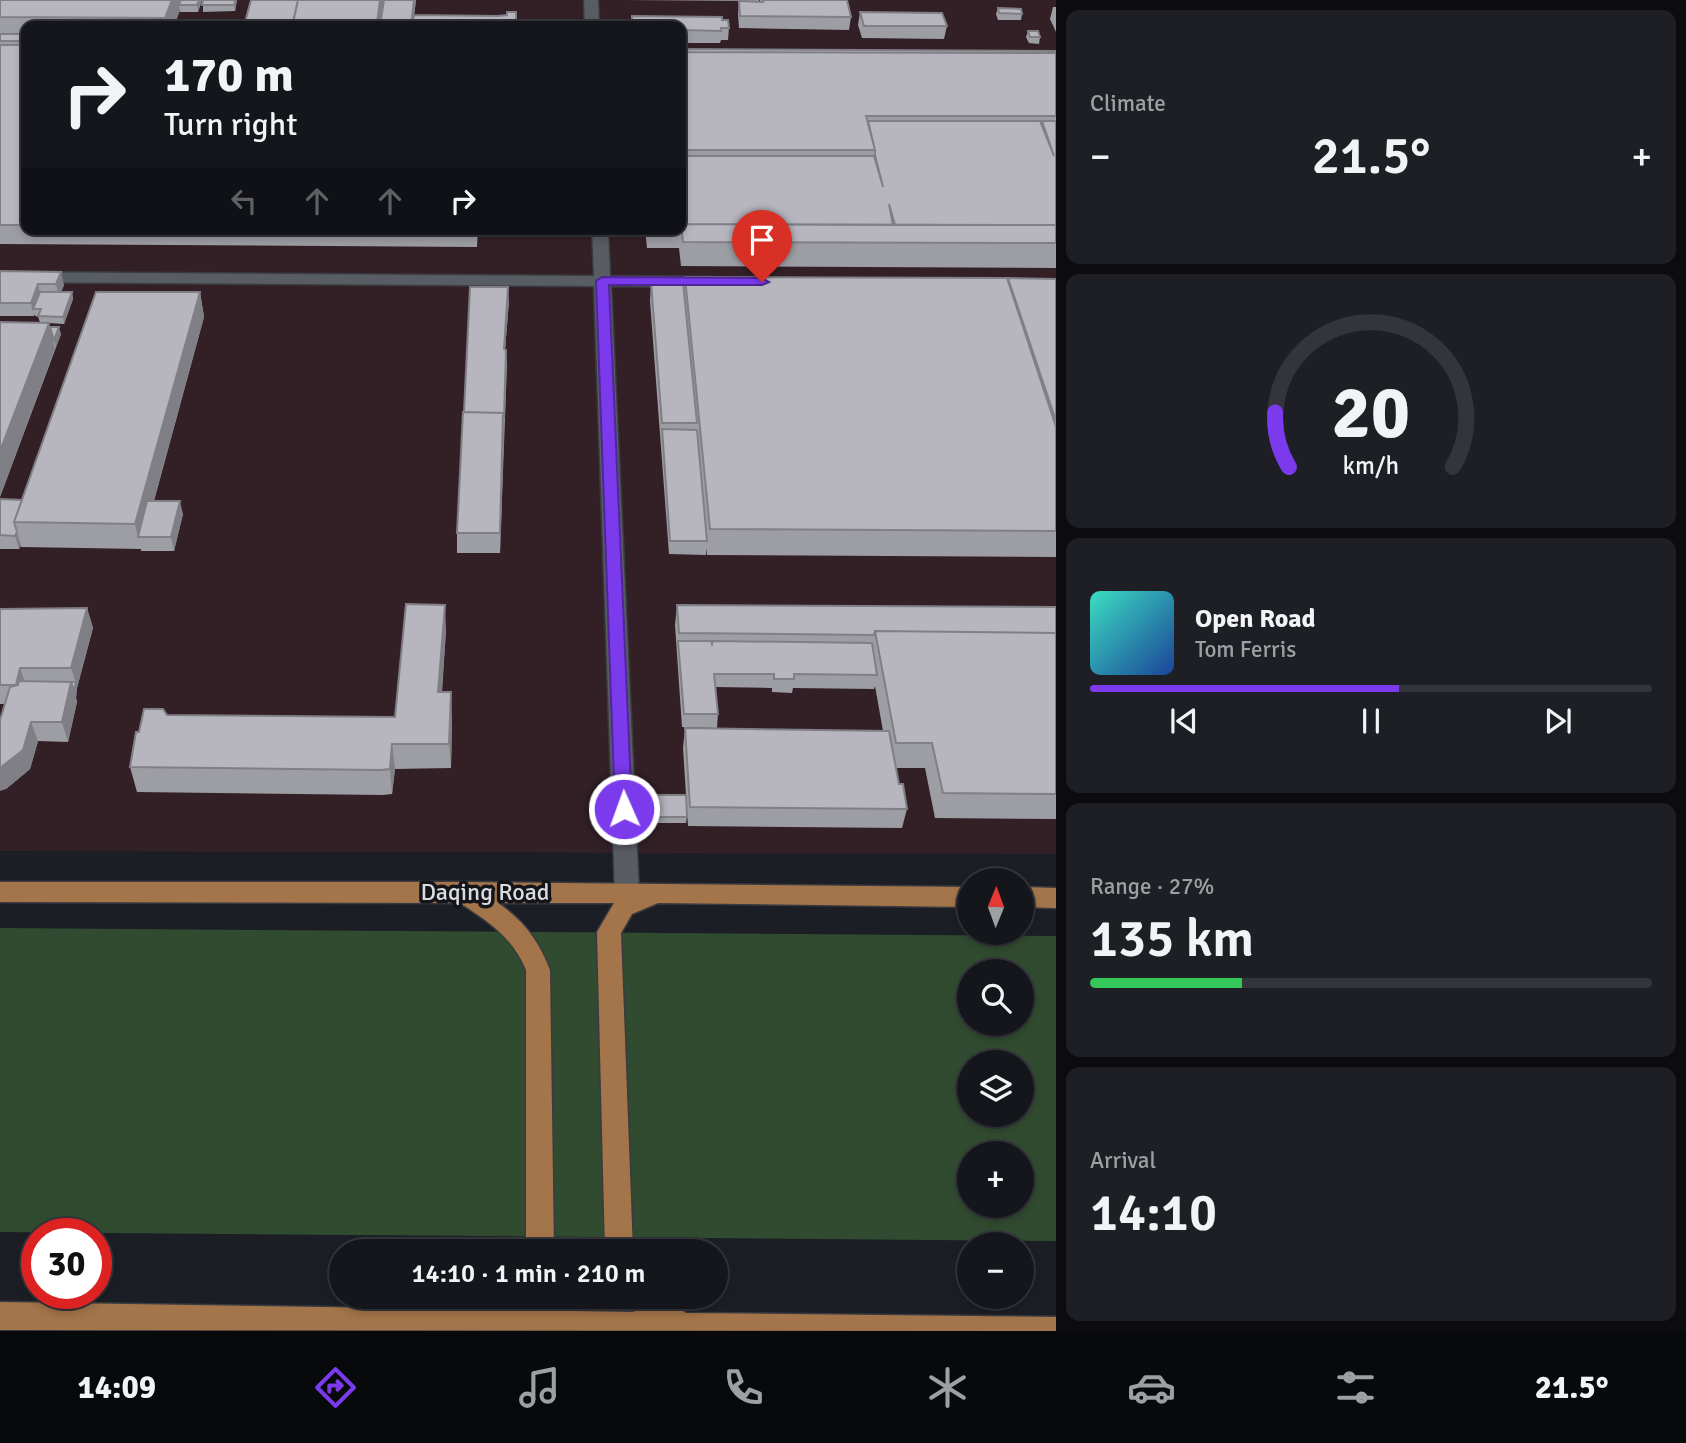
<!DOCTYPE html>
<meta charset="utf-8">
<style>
body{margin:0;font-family:Signika,sans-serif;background:#1e1f25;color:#f1f3f6;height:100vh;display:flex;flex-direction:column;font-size:26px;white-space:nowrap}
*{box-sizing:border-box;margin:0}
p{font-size:23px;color:#9d9fa3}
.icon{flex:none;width:38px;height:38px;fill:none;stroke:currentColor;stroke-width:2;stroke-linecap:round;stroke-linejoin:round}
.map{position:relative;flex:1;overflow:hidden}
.sheet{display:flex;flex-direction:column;gap:10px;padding:10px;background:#0c0c0f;width:630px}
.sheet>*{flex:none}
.guide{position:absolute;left:21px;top:21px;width:665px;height:214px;border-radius:14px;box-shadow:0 4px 10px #0003,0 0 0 2px #34353b;background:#15161c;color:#f1f3f6;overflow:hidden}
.needle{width:46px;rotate:1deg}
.buttons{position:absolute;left:957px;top:868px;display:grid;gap:14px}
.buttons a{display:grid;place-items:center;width:77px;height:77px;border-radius:50%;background:#15161c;box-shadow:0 4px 10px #0003,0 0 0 2px #34353b;font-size:35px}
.speed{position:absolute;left:21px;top:1218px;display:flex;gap:14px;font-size:35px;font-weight:700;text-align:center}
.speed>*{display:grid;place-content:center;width:91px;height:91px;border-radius:50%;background:#15161c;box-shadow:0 4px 10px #0003,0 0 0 2px #34353b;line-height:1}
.speed .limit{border:10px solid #d22;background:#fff;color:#111}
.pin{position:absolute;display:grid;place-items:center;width:60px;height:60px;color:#fff;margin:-72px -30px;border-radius:50% 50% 50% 0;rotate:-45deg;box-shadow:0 0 7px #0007}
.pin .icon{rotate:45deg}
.me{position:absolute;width:77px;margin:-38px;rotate:358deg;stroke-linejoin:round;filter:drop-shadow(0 0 5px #0008)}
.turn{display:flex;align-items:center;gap:24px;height:147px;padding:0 28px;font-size:32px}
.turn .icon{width:91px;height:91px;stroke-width:2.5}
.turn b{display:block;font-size:49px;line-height:60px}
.lanes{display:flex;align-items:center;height:66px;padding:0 28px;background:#0003;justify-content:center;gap:35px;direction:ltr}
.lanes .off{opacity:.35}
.big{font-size:52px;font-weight:600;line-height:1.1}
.sheet .tile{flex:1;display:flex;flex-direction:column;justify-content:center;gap:10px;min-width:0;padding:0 24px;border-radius:14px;background:#1e1f25}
.sheet .dial{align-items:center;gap:0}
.dial svg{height:182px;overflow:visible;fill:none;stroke:#34353b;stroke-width:7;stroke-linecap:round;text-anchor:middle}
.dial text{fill:#f1f3f6;stroke:none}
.song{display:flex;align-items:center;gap:21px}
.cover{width:84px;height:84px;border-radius:10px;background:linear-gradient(135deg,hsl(170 70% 55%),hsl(220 70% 35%))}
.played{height:7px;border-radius:4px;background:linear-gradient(90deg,#7c3aed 55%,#34353b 55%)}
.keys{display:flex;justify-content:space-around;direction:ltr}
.heat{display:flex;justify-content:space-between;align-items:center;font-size:38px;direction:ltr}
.charge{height:10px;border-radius:5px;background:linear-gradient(90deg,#34c759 27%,#34353b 0)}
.trip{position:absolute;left:329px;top:1239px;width:399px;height:70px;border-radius:35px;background:#15161c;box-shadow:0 4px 10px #0003,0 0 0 2px #34353b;font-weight:600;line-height:70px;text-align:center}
.tab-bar{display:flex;height:112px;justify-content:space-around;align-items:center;background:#08090b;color:#9d9fa3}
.tab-bar .icon{width:49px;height:49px}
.tab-bar .selected{color:#7c3aed}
.tab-bar b{font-size:32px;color:#f1f3f6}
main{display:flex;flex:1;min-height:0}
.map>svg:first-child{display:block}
.industrial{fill:#322026;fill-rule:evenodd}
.green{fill:#314b30;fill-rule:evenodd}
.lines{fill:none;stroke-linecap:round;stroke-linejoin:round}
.minor-casing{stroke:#3a3b40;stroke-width:3}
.major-casing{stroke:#3a3b40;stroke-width:3}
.minor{fill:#585c63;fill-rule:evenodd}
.major{fill:#a4754a;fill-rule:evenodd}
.wall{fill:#9d9da4}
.shaded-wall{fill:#807f86}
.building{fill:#b7b6bf;stroke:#807f86;stroke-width:2}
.route{fill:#7c3aed;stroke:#51269a;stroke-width:2}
.labels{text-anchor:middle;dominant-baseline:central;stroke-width:7;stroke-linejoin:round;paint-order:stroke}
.street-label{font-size:24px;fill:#dadce0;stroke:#13151b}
</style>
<main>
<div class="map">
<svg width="1056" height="1331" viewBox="0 0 1056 1331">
<rect width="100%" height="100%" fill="#1c1e25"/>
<path class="industrial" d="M 0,0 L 1056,0 L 1056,854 L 0,851 ZM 26,26 L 681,26 L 681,229 L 26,229 Z"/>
<path class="green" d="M 0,928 L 1056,936 L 1056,1241 L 0,1232 ZM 970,971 L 1022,971 L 1022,1024 L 970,1024 ZM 970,1062 L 1022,1062 L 1022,1115 L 970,1115 ZM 970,1153 L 1022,1153 L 1022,1206 L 970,1206 Z"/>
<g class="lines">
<g class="minor-casing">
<path id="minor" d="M 584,0 L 598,0 L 599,26 L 585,26 Z
M 592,229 L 608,229 L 610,276 L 712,277 L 720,282 L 712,287 L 611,286 L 639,893 L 635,900 L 627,903 L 619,900 L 615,893 L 594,286 L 0,282 L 0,272 L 594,276 Z"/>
</g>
<g class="major-casing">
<path id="major" d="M 0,882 L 463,882 L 970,887 L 970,907 L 658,903 L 632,914 L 621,933 L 633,1251 L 605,1251 L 597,932 L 614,903 L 498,903 C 524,921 539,941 550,970 L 554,1251 L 526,1251 L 526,970 C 513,938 488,921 460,903 L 0,902 Z
M 1022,887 L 1056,888 L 1056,908 L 1022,907 Z
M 482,1297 L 522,1297 L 518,1307 L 513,1310 L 635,1312 L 627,1307 L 623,1297 L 662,1297 L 686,1313 L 1056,1317 L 1056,1331 L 0,1330 L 0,1302 L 450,1309 Z"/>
</g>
<use href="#minor" class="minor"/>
<use href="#major" class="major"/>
</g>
<path class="wall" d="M 0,0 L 202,0 L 198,12 L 180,12 L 180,10 L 174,26 L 26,26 L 26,229 L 478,229 L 477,247 L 0,244 Z
M 203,0 L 237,0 L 235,11 L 203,12 Z
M 251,0 L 416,0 L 414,15 L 507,15 L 516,12 L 516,26 L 244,26 Z
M 624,0 L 759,0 L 759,1 Z
M 760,0 L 847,0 L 851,17 L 849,30 L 739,28 L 738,14 L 739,1 L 760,2 Z
M 1053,7 L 1056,7 L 1056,32 L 1050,19 Z
M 998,8 L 1022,14 L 1021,20 L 998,20 L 996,14 Z
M 860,12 L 947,26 L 944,39 L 862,38 L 858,25 Z
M 632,16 L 722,20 L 729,28 L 728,40 L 721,40 L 720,43 L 681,43 L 681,26 L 631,26 Z
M 1028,31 L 1040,37 L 1039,44 L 1029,43 L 1026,37 Z
M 681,49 L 1056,51 L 1056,268 L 681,266 L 679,248 L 647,248 L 645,229 L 681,229 Z
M 0,271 L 64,285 L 61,292 L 72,292 L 73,299 L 64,324 L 49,323 L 50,327 L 61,334 L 0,497 L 0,322 L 40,323 L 38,316 L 35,316 L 35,314 L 34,316 L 0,316 Z
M 685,277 L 1008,281 L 1008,278 L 1056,279 L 1056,557 L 707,555 L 706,548 L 706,555 L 669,554 L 650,301 L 651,282 L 684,288 Z
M 200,292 L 204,317 L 154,501 L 183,514 L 174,551 L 141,551 L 141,549 L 21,547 L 21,545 L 19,549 L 0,549 L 0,499 L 22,500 Z
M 509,301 L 505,350 L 506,350 L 507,364 L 500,553 L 457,553 L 457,533 L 464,412 Z
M 677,605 L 1056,607 L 1056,819 L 935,818 L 925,768 L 896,768 L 899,784 L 907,809 L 902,828 L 688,826 L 683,748 L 685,728 L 883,731 L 875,686 L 874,689 L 793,688 L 792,693 L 772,692 L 772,688 L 716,687 L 718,714 L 717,728 L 682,727 L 675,625 Z
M 87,608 L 93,628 L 77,688 L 76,698 L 77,702 L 68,742 L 38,741 L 30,769 L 6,789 L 5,704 L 0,704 L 0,609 Z
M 446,630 L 442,692 L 452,717 L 451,768 L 395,769 L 392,794 L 383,795 L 137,792 L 130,767 L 139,732 L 167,715 L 395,717 Z
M 646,795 L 687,817 L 686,823 L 646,823 Z"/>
<path class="shaded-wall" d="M 172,0 L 183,0 L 179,5 L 180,10 L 174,26 L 167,26 L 165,18 Z
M 199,0 L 202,0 L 198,12 L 197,5 Z
M 235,0 L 237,0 L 235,11 L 234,5 Z
M 380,0 L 384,0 L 380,26 L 377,26 Z
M 414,0 L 416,0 L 413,26 L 411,26 Z
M 61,272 L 64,285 L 59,298 L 56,284 Z
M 38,284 L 41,297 L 33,309 L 34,316 L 31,303 Z
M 508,287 L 509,301 L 504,362 L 504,349 Z
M 72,292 L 73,299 L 64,324 L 63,317 Z
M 200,292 L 204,317 L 144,537 L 138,537 L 141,550 L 135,524 Z
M 49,323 L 55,348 L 0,497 L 0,451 Z
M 59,327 L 61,334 L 56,347 L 54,340 Z
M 503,413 L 504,433 L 500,553 L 500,533 Z
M 180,501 L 183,514 L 174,551 L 171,537 Z
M 17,532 L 21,545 L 19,549 L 15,536 Z
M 445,605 L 446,630 L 440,717 L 438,692 Z
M 87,608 L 93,628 L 77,688 L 76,698 L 77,702 L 68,742 L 62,722 L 71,682 L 76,683 L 71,668 Z
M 20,668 L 27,688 L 16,685 Z
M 451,692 L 452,717 L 451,768 L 449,744 Z
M 31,722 L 38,741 L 30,769 L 6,789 L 0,791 L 0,768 Z
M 392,744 L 395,769 L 392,794 L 390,769 Z"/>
<path class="building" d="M 0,0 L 172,0 L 165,18 L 0,17 Z
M 181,0 L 199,0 L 197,5 L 179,5 Z
M 203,0 L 235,0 L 234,5 L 202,5 Z
M 251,0 L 298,0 L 292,26 L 244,26 Z
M 298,0 L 380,0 L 377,23 L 293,23 Z
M 384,0 L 414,0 L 411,26 L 380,26 Z
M 763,0 L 847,0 L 851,17 L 740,16 L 739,1 L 763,2 Z
M 998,8 L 1021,9 L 1022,14 L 999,13 Z
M 507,12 L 516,12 L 516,26 L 412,26 L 414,15 L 498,16 L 507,15 Z
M 860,12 L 942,13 L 947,26 L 864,26 Z
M 632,16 L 722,17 L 722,20 L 728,20 L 729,28 L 721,28 L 721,31 L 681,30 L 681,26 L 632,26 Z
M 1028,31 L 1038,31 L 1040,37 L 1030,37 Z
M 0,34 L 26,34 L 26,41 L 0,41 Z
M 0,45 L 26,45 L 26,225 L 0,225 Z
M 681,49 L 1056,51 L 1056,53 L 681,52 Z
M 681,52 L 1056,53 L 1056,116 L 866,116 L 875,150 L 681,150 Z
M 868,121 L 1040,121 L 1054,156 L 1042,121 L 1056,121 L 1056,225 L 895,225 L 889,204 L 893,225 L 681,224 L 681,229 L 681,156 L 874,156 L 883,187 L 875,155 L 875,150 Z
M 681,224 L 1056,225 L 1056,243 L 683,242 Z
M 0,271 L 61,272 L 56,284 L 38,284 L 31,303 L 0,303 Z
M 685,277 L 1007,278 L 1056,427 L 1056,531 L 710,529 Z
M 1008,278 L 1056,279 L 1056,421 Z
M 651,282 L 683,282 L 697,423 L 662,423 Z
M 470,287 L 508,287 L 504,349 L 506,350 L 504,418 L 503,418 L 503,413 L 464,412 Z
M 40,292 L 72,292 L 63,317 L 38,316 L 41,309 L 33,309 Z
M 96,292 L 200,292 L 135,524 L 14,522 Z
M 0,322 L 49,323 L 0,451 Z
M 50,327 L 59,327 L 54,340 Z
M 463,412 L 503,413 L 500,533 L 457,533 Z
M 662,429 L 697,430 L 707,541 L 670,541 Z
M 0,499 L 22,500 L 14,522 L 17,532 L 15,536 L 0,535 Z
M 147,501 L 180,501 L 171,537 L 138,537 Z
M 406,604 L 445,605 L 438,692 L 451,692 L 449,744 L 392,744 L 390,769 L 381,770 L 130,767 L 136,732 L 139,732 L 144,709 L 163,709 L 167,715 L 395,717 Z
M 677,605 L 1056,607 L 1056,633 L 875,631 L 874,635 L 679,633 Z
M 87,608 L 71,668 L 20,668 L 16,685 L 0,685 L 0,609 Z
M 875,631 L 1056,633 L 1056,794 L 943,793 L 932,743 L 896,743 Z
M 678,641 L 711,641 L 712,644 L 713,641 L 872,643 L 877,675 L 794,674 L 794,679 L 774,679 L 774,674 L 714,674 L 718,714 L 684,714 Z
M 19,681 L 71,682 L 62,722 L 31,722 L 23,750 L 0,768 L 0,720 L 10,687 L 18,685 Z
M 71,682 L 76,682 L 74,691 Z
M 685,728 L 889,731 L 899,784 L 903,784 L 907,809 L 690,807 Z
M 646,795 L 686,795 L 687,817 L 647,817 Z"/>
<path class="route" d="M 602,277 L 762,278 L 769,282 L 762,285 L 609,285 L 632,809 L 630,814 L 617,814 L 615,809 L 596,281 Z"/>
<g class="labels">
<g class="street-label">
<text x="485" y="892">Daqing Road</text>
</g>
</g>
</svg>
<div class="buttons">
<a><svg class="needle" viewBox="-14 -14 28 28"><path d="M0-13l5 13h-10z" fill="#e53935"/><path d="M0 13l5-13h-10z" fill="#9d9fa3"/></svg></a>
<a><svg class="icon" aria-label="search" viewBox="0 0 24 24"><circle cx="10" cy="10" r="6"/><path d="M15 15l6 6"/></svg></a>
<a><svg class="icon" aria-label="layers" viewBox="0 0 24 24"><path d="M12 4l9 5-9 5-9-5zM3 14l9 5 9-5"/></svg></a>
<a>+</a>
<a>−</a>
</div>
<div class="speed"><div class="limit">30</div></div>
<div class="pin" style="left:762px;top:282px;background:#d93025"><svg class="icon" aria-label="arrive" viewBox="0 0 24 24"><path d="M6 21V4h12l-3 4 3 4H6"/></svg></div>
<svg class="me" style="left:624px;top:809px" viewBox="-20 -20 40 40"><circle r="17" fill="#7c3aed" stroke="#fff" stroke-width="3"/><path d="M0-11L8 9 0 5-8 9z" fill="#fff"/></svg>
<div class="trip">14:10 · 1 min · 210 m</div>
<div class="guide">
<div class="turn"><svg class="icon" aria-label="right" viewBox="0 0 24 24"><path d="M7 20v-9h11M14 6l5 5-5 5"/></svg><div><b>170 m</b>Turn right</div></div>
<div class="lanes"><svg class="icon off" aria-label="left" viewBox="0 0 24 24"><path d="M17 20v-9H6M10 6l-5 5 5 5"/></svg><svg class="icon off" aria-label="ahead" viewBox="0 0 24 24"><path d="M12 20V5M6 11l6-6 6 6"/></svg><svg class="icon off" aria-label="ahead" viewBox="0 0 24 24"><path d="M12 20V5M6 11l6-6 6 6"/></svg><svg class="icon" aria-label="right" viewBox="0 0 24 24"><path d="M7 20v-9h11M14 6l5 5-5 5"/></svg></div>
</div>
</div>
<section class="sheet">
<div class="tile"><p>Climate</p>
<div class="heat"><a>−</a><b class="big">21.5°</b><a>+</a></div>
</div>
<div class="tile dial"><svg viewBox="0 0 100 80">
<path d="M14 69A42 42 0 1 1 86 69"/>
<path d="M14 69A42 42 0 0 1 8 45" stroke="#7c3aed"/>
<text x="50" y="56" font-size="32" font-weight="700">20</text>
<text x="50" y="72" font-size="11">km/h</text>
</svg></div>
<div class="tile">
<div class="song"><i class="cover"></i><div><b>Open Road</b><p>Tom Ferris</p></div></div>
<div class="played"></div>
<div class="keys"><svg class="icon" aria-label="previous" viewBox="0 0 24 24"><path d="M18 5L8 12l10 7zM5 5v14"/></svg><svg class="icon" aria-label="pause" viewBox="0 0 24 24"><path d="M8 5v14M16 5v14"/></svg><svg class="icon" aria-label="next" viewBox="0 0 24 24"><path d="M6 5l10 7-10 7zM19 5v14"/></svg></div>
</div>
<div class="tile"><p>Range · 27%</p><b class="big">135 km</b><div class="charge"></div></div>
<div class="tile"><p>Arrival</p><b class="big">14:10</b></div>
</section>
</main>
<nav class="tab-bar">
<b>14:09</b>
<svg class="icon selected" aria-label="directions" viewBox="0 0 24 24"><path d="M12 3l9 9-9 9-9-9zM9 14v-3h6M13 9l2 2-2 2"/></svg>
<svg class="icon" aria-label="music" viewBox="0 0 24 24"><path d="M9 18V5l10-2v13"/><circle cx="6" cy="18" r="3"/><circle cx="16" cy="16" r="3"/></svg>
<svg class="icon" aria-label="phone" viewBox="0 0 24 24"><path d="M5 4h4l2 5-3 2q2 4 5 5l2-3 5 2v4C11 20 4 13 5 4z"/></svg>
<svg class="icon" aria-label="climate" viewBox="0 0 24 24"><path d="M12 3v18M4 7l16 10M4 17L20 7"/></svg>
<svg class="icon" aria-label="car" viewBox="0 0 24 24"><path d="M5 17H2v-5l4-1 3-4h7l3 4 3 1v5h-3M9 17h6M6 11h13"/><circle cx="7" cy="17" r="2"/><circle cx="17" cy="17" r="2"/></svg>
<svg class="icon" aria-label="filters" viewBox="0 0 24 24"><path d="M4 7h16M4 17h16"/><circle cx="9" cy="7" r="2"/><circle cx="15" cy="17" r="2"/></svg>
<b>21.5°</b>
</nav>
